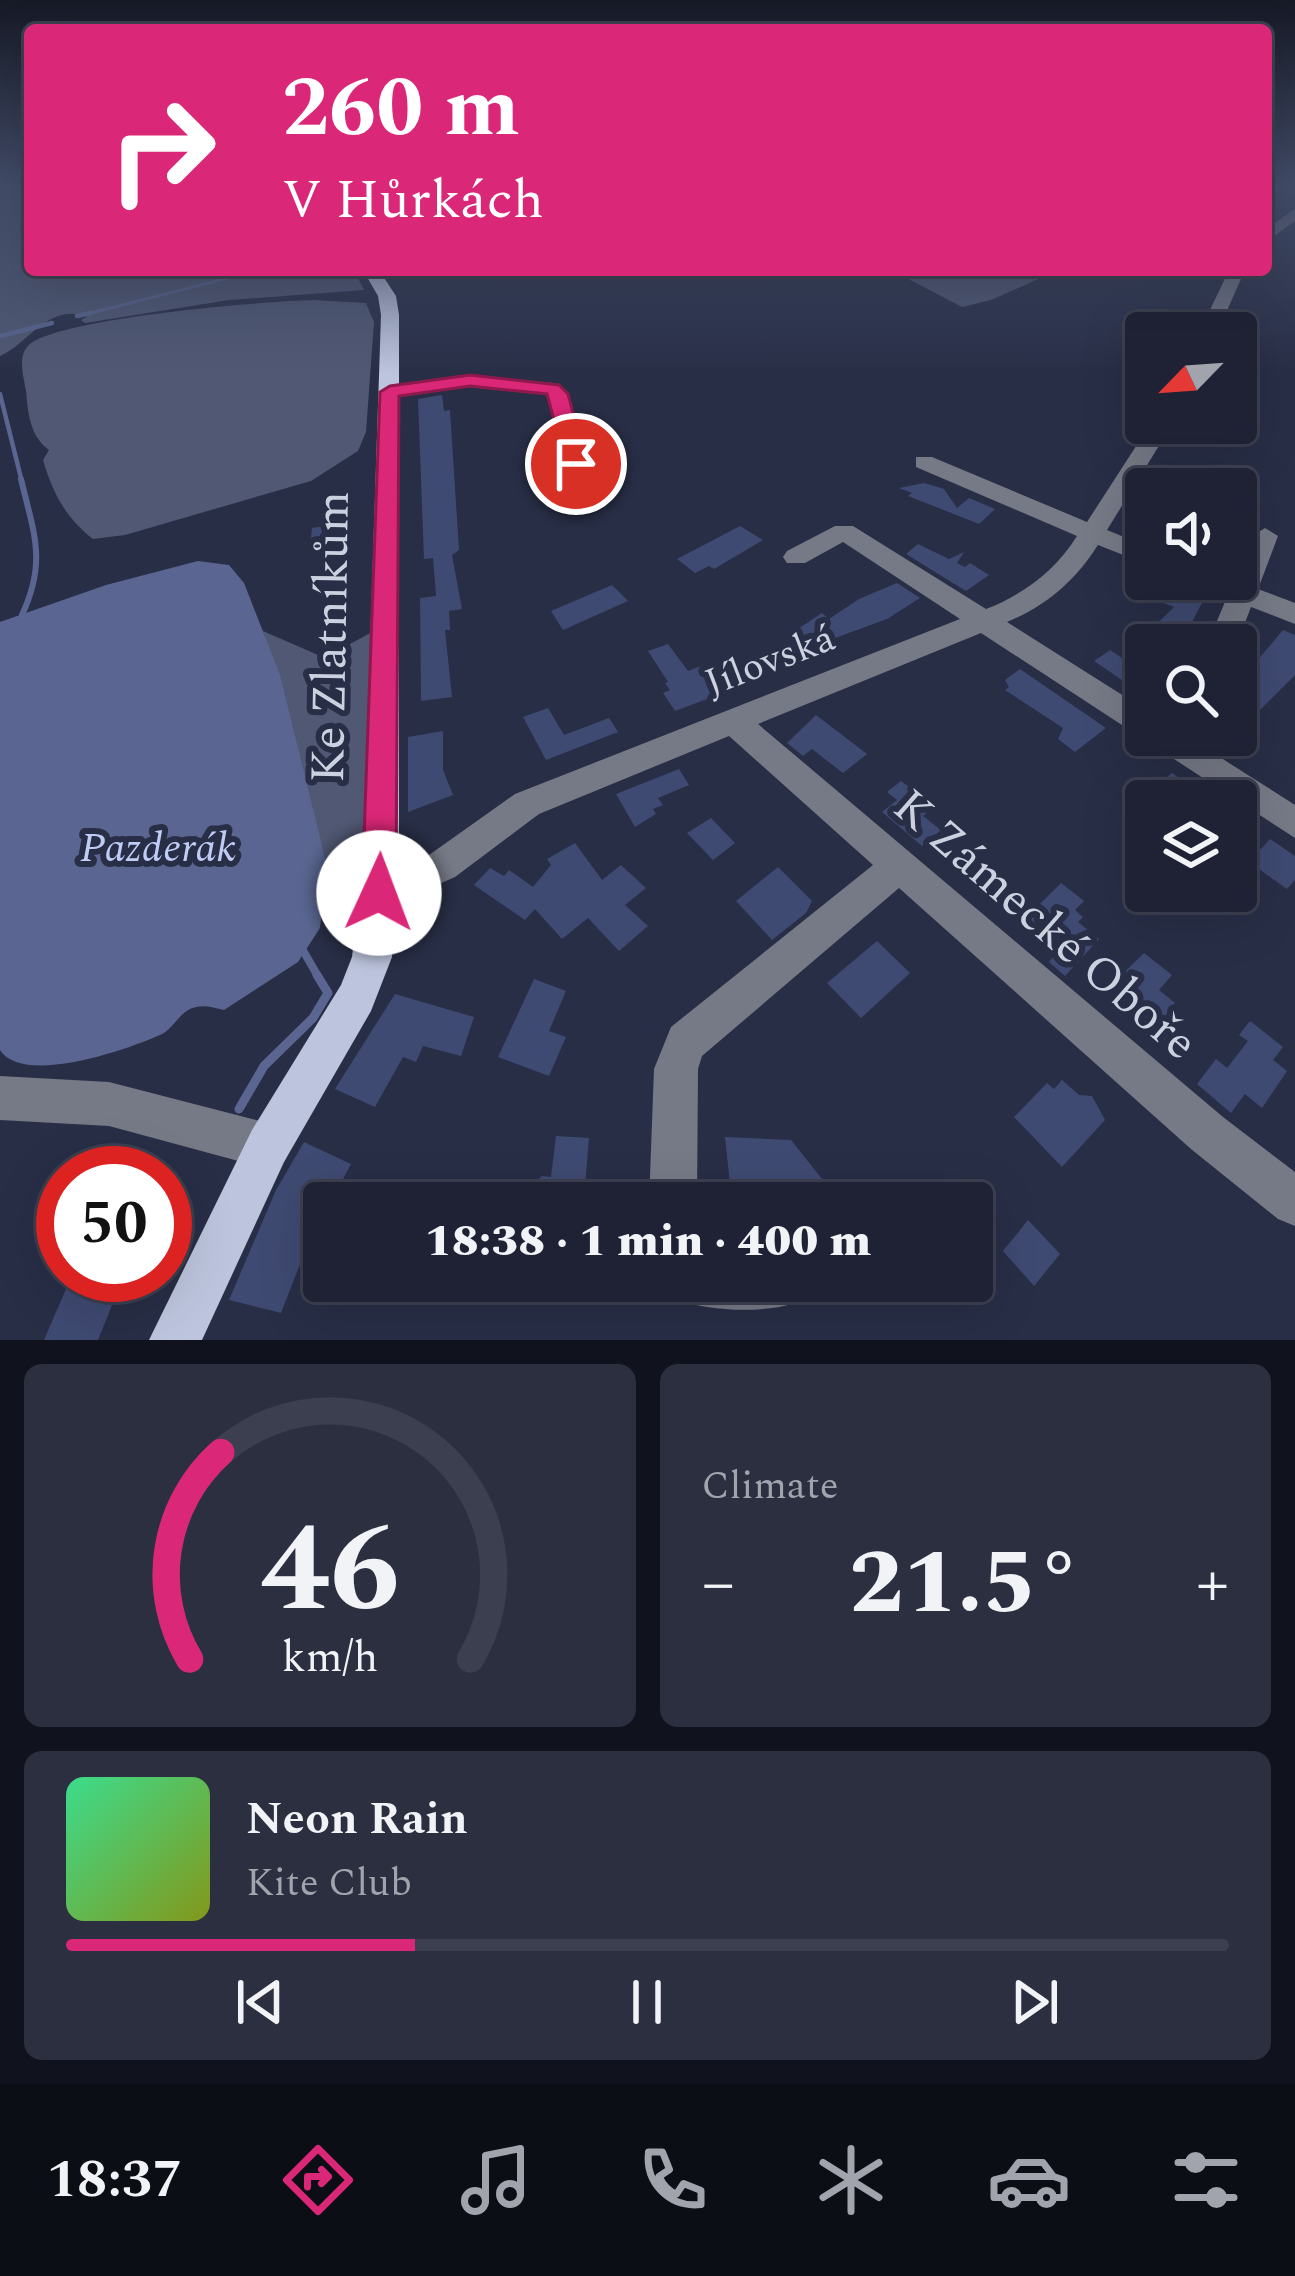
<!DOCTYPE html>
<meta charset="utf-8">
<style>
body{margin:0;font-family:Spectral,serif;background:#2b2f40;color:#f1f3f6;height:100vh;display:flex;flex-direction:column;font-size:45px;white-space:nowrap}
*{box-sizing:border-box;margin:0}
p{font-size:39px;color:#a1a4ac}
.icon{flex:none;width:66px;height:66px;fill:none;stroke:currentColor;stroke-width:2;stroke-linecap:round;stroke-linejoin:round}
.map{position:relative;height:1340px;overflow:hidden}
.drawer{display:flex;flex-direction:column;gap:24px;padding:24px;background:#10131d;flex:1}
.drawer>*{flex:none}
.top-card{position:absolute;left:24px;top:24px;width:1248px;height:252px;border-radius:12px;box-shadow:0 12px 48px #0002,0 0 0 3px #3c3f4f;background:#db2777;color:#fff;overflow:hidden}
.needle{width:78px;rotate:245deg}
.fabs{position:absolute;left:1125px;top:312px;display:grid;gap:24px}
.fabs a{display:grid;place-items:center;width:132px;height:132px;border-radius:12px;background:#1e2234;box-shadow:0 12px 48px #0002,0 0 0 3px #3c3f4f;font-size:60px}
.speed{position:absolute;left:36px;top:1146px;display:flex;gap:24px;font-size:60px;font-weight:700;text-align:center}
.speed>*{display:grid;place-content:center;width:156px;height:156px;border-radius:50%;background:#1e2234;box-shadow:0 12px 48px #0002,0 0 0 3px #3c3f4f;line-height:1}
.speed .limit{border:18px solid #d22;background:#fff;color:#111}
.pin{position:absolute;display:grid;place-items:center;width:102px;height:102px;color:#fff;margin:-51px;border:6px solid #fff;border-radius:50%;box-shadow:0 3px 12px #0007}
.me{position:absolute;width:132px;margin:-66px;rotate:2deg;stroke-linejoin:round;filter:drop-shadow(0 0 9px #0008)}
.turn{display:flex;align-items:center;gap:42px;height:252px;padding:0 60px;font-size:54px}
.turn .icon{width:156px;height:156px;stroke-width:2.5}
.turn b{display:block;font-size:84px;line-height:102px}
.big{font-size:90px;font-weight:800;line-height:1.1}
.drawer .card{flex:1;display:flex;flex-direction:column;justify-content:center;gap:18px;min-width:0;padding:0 42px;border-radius:18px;background:#2b2f40}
.drawer .dial{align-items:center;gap:0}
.dial svg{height:312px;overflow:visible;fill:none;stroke:#3c3f4f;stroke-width:7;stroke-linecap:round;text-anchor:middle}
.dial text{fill:#f1f3f6;stroke:none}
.song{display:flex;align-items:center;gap:36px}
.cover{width:144px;height:144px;border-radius:18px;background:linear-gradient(135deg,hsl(150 70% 55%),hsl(70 70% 35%))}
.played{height:12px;border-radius:6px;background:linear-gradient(90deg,#db2777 30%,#3c3f4f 30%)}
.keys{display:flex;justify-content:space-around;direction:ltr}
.heat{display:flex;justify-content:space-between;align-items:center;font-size:66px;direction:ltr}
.drawer .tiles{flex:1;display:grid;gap:24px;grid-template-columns:1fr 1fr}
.card:last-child{grid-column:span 2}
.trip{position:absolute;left:303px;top:1182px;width:690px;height:120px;border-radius:12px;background:#1e2234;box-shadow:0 12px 48px #0002,0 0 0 3px #3c3f4f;font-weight:800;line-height:120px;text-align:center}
.tab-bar{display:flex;height:192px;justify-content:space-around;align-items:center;background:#0c0e15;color:#a1a4ac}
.tab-bar .icon{width:84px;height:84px}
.tab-bar .current{color:#db2777}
.tab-bar b{font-size:54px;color:#f1f3f6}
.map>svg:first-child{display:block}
.green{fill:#505873}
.water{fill:#5a6691}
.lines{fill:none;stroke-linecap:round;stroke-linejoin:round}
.stream-far4{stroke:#5a6691;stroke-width:3}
.stream-far3{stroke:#5a6691;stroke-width:4.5}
.stream-far2{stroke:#5a6691;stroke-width:6}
.stream-far1{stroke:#5a6691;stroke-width:8}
.stream{stroke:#5a6691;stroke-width:9}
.building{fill:#3f4a72}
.minor{fill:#767a86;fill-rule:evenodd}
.major{fill:#bdc5de;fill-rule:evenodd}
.route{fill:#db2777;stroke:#8e194d;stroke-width:3}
.labels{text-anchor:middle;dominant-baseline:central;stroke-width:12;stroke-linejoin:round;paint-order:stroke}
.street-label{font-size:39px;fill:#ccd1e0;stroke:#282e46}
.water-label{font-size:42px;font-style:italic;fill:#bfccf5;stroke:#282e46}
.near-street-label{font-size:48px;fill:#ccd1e0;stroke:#282e46}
</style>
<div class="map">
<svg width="1295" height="1340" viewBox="0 0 1295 1340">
<rect width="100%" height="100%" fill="#282e46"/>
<path class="green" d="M 0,186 L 30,186 L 30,270 L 354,270 L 364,290 L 229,300 L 85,323 L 81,320 L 88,316 C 46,304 32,341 0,356 Z
M 891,270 L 1059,270 L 991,300 L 962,307 Z
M 314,300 L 366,303 L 374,322 L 366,432 L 358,451 L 311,481 L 125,535 L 93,539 C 66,518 53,494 43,460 L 49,450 C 30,436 28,414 26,391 C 24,378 17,357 28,346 C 54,318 268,301 314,300 Z
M 263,631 L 325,658 L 370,633 L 365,829 L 327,866 Z"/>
<path class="water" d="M 198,561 L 229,565 L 244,583 L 280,675 L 327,866 L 320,928 L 298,962 L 224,1010 C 215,1008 205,1005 196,1007 C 180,1010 174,1029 160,1035 C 126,1050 23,1086 0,1050 L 0,622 L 106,585 Z"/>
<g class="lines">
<path class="stream-far4" d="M 79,316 L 260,270"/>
<path class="stream-far3" d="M 77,316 L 91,313
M 0,336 L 52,323
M 0,394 L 22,482"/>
<path class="stream-far2" d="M 21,479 C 34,534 47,561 22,615"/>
<path class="stream-far1" d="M 301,947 L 319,978"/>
<path class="stream" d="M 239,1109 L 264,1066 L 313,1018 L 328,993 L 317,975"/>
</g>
<path class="building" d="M 442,395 L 444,411 L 450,410 L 459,550 L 452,555 L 462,609 L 449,611 L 450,630 L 445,630 L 452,697 L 421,701 L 420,598 L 436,596 L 433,558 L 424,559 L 418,399 Z
M 924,483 L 944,489 L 957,508 L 969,498 L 995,509 L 979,524 L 908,496 L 912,493 L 899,488 Z
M 352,522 L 351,549 L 319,553 L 320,545 L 310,547 L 312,528 Z
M 740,526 L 763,540 L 714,569 L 709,566 L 695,573 L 677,559 Z
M 918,544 L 949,559 L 964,552 L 957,563 L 965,567 L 970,563 L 989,575 L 966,591 L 906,554 Z
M 1172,582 L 1206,595 L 1180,645 L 1146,645 L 1146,664 L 1122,680 L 1094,661 L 1110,650 L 1122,658 L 1174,607 L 1161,602 Z
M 897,583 L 920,598 L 887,619 L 808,648 L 790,634 L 822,613 L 829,619 L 859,599 Z
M 612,585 L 628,601 L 563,630 L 551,611 Z
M 1283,630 L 1295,635 L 1295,675 L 1254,716 L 1236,706 L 1236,686 Z
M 668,644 L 688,671 L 704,665 L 711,675 L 734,667 L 747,684 L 675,711 L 663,693 L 670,690 L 665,683 L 668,682 L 648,651 Z
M 1020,669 L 1052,691 L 1106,728 L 1075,752 L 1058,739 L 1063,728 L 1005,690 L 1009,687 L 1005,680 Z
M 548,708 L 564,735 L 609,718 L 618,732 L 546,760 L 523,717 Z
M 816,715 L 867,754 L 843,773 L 812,749 L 803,756 L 787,743 Z
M 443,731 L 443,770 L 453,795 L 408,812 L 408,737 Z
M 679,769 L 689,785 L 658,798 L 663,805 L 653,809 L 656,814 L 635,827 L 616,794 Z
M 1172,773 L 1214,801 L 1166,801 L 1152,791 Z
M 901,781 L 934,806 L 923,816 L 941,830 L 922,846 L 882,812 L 897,800 L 887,792 Z
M 711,818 L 735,843 L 713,860 L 687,833 Z
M 1270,839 L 1295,856 L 1295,880 L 1287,889 L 1249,862 Z
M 575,843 L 602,880 L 621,865 L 646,888 L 625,905 L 648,926 L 619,951 L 588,918 L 562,939 L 535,909 L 525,920 L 474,885 L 490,868 L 504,876 L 509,870 L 533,887 L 551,865 L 547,859 Z
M 778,867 L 812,901 L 806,913 L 772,940 L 736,901 Z
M 1061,883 L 1084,901 L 1075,910 L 1083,917 L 1078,922 L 1099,939 L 1065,976 L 1049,962 L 1062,948 L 1026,918 Z
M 877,941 L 910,973 L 861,1018 L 827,983 Z
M 1144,953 L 1172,975 L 1159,990 L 1175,1003 L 1165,1016 L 1185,1032 L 1168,1053 L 1104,992 Z
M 534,979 L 566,991 L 549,1031 L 566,1037 L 549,1076 L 498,1057 Z
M 395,994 L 474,1017 L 461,1056 L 423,1046 L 416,1062 L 403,1057 L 375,1107 L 335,1089 Z
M 1250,1021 L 1283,1047 L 1273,1060 L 1287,1071 L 1262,1108 L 1245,1094 L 1231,1113 L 1197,1084 L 1216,1059 L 1227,1068 L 1248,1041 L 1239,1035 Z
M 1062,1080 L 1079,1095 L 1092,1096 L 1105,1120 L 1062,1167 L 1014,1117 L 1047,1083 L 1054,1089 Z
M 556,1136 L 589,1138 L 585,1186 L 597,1187 L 596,1203 L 539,1203 L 532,1195 L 534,1184 L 542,1176 L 551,1177 Z
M 725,1137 L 791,1140 L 834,1194 L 825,1203 L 732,1203 Z
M 304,1142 L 351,1164 L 342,1181 L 423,1193 L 423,1203 L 324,1203 L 281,1313 L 229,1300 L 276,1190 Z
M 1028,1220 L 1060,1254 L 1034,1286 L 1003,1251 Z
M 72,1275 L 124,1275 L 98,1340 L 44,1340 Z"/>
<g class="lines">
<path class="minor" d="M 1295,209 L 1295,221 L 1266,242 L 1266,229 Z
M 1229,270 L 1245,270 L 1217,333 L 1199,333 Z
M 470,375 L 553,383 L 566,390 L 588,464 L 584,469 L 576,471 L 564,464 L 547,395 L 470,387 L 390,398 L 380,392 L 390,386 Z
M 1151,423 L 1173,423 L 1107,530 L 1146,546 L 1146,564 L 1098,545 C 1075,581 1046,606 1007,622 L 1146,710 L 1146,735 L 1185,735 L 1295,805 L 1295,838 L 981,633 L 758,724 L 1223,1117 L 1295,1172 L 1295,1226 L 1278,1219 L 1191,1149 L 899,888 L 702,1056 L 698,1069 L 697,1203 L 649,1203 L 654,1069 L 671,1027 L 873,865 L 729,736 L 539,814 L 455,877 L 379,910 L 366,905 L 360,893 L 366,881 L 429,855 L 515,794 L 960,619 L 843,542 L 805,563 L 787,563 L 783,557 L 787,551 L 835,526 L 853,526 L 986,609 C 1024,594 1055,571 1077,536 L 916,467 L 916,457 L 932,457 L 1087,522 Z
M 1265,528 L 1278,536 L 1258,589 L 1295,603 L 1295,624 L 1251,607 L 1236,646 L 1207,645 L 1227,597 L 1192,579 L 1236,579 L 1252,536 Z
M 0,1076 L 109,1082 L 268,1123 L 284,1130 L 291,1146 L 284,1162 L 268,1169 L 109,1126 L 0,1120 Z
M 669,1281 L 807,1281 L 808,1283 L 801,1301 C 768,1314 709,1312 676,1299 Z"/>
<path class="major" d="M 363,270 L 379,270 L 396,296 L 399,315 L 399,859 L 392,957 L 371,1011 L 284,1162 L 202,1340 L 149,1340 L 252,1130 L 341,985 L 352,957 L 363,859 L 381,315 L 378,296 Z"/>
</g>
<linearGradient id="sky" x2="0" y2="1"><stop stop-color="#161926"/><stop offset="0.5" stop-color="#424c68"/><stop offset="1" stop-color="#424c68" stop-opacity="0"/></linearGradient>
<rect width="1295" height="374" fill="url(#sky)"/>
<path class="route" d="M 470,375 L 559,385 L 568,394 L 587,464 L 576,470 L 566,464 L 547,394 L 470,386 L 399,396 L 396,893 L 391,904 L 379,908 L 367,904 L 362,893 L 380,392 L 390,386 Z"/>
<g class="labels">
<g class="street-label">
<text transform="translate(770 661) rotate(-21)">Jílovská</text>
</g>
<g class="water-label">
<text x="158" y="848">Pazderák</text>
</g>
<g class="near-street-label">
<text transform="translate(331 637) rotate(-89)">Ke Zlatníkům</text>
<text transform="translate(1045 925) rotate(41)">K Zámecké Oboře</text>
</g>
</g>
</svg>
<div class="fabs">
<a><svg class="needle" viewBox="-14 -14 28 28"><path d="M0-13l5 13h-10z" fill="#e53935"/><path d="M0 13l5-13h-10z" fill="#a1a4ac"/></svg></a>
<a><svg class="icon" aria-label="sound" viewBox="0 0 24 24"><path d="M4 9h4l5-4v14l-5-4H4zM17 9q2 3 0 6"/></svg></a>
<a><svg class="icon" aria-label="search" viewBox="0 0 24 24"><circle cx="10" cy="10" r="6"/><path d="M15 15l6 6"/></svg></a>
<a><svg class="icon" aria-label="layers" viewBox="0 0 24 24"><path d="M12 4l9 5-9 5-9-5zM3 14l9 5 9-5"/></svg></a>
</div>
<div class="speed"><div class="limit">50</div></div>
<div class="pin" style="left:576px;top:464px;background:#d93025"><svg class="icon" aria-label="arrive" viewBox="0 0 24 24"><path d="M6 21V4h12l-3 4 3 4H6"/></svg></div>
<svg class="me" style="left:379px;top:893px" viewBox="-20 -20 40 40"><circle r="19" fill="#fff"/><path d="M0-13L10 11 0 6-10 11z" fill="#db2777"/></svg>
<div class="trip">18:38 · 1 min · 400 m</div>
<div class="top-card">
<div class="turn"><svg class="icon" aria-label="right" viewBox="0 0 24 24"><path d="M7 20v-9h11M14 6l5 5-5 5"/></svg><div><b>260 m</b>V Hůrkách</div></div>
</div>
</div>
<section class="drawer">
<div class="tiles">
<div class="card dial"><svg viewBox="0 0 100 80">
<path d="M14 69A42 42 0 1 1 86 69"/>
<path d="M14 69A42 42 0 0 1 22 16" stroke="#db2777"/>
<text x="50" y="56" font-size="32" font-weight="700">46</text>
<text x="50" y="72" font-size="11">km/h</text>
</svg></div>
<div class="card"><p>Climate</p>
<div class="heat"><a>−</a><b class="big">21.5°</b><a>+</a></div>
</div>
<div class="card">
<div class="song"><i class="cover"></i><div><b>Neon Rain</b><p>Kite Club</p></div></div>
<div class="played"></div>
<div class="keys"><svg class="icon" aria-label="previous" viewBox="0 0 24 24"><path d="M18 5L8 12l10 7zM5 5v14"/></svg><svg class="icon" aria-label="pause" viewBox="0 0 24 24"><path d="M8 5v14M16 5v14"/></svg><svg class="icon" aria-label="next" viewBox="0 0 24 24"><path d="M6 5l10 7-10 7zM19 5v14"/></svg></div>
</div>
</div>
</section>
<nav class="tab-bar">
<b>18:37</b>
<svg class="icon current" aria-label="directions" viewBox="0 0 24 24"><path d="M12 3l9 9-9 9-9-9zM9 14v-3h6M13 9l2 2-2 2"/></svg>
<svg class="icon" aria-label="music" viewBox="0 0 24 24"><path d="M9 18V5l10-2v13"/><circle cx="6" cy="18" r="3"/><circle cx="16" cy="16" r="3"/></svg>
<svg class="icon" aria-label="phone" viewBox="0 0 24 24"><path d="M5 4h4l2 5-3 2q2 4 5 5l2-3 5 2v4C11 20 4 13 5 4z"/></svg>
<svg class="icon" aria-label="climate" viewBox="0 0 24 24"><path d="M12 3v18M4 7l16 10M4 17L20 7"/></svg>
<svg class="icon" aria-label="car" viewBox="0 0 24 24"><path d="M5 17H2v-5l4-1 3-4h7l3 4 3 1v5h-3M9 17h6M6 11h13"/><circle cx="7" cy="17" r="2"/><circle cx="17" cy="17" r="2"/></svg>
<svg class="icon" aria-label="filters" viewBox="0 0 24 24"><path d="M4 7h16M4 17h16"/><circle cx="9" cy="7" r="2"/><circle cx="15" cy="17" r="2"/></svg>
</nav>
